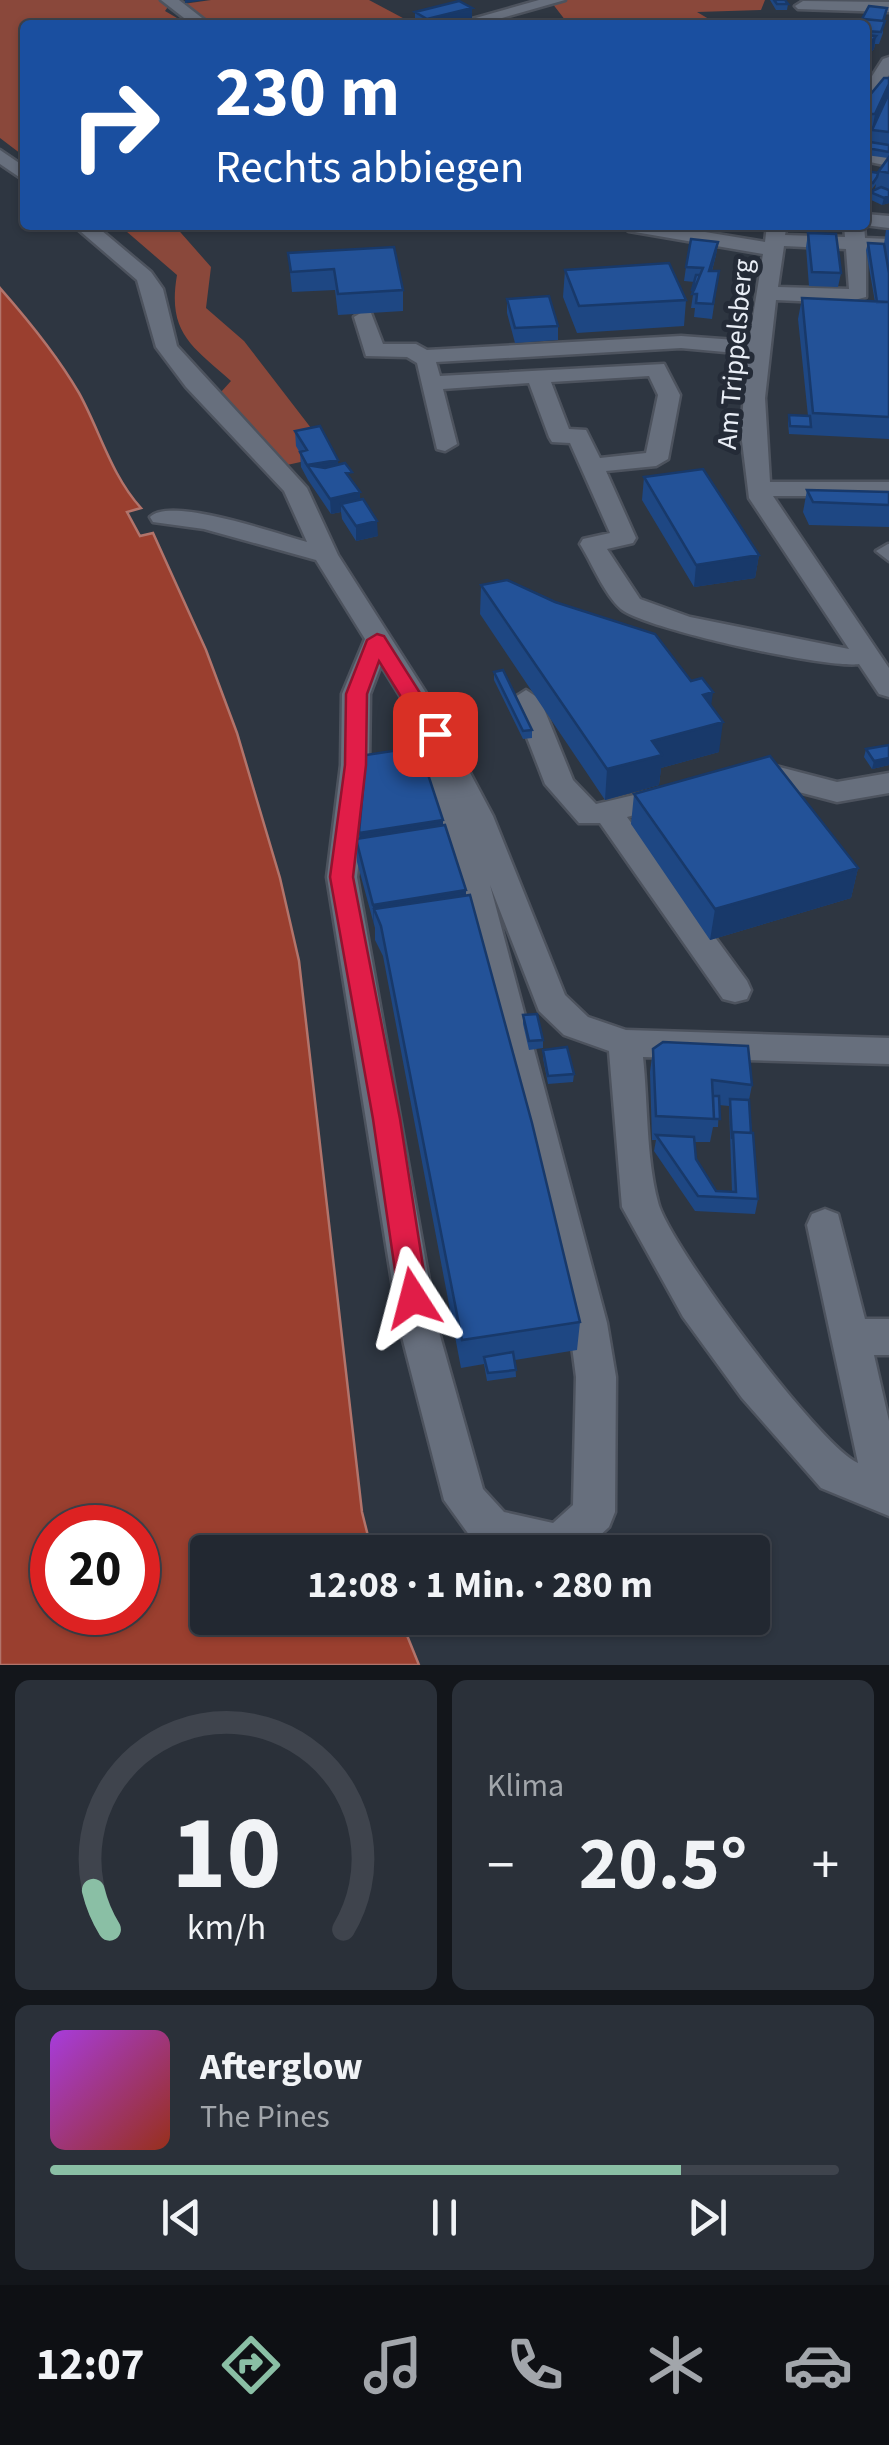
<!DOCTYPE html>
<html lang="de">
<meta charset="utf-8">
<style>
body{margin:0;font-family:"Source Sans 3",sans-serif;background:#2a3039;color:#f1f3f6;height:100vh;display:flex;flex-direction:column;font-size:38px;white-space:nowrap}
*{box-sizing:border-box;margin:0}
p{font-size:32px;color:#a2a6ab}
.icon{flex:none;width:55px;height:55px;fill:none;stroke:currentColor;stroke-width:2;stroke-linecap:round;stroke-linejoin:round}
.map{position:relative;height:1665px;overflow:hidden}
.sheet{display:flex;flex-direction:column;gap:15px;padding:15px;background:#13161b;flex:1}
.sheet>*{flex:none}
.top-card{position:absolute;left:20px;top:20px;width:850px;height:210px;border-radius:10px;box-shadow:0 2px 8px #0004,0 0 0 2px #3f444d;background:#1a4fa0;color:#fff;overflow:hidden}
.speed{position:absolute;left:30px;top:1505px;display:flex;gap:20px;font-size:50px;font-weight:700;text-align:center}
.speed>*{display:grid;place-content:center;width:130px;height:130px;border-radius:50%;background:#222831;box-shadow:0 2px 8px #0004,0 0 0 2px #3f444d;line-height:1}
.speed .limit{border:15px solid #d22;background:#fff;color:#111}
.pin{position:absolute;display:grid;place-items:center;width:85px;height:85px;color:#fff;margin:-42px;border-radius:20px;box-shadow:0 5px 15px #0006}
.me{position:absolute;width:110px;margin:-55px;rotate:351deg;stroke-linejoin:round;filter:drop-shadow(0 0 8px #0008)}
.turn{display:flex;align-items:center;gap:35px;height:210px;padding:0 30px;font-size:45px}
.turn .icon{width:130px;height:130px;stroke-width:2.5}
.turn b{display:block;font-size:70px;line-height:85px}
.big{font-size:75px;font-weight:700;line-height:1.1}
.sheet .widget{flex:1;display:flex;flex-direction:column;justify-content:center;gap:15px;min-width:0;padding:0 35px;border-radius:15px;background:#2a3039}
.sheet .dial{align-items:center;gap:0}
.dial svg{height:260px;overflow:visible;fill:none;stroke:#3f444d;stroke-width:7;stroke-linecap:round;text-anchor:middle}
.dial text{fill:#f1f3f6;stroke:none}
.song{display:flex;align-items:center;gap:30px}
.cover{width:120px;height:120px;border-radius:15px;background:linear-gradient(135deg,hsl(280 70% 55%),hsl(10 70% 35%))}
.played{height:10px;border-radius:5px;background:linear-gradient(90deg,#8abfa5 80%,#3f444d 80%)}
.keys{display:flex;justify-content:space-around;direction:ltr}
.heat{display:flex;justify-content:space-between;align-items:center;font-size:55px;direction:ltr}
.sheet .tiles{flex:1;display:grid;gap:15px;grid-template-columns:1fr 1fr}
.widget:last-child{grid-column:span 2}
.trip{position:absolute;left:190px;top:1535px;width:580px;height:100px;border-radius:10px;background:#222831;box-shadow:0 2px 8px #0004,0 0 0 2px #3f444d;font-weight:700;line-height:100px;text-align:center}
.dock{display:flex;height:160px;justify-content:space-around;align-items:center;background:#0e1014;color:#a2a6ab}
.dock .icon{width:70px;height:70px}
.dock .on{color:#8abfa5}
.dock b{font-size:45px;color:#f1f3f6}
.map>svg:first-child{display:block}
.green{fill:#8a483b}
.water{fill:#9a3f2f;stroke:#b2746b;stroke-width:2.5;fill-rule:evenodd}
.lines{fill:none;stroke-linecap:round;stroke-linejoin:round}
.minor-casing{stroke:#4d535e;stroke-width:5}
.minor{fill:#676f7d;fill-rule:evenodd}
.wall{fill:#1e4783;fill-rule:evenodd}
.shaded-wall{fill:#18396a}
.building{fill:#235298;stroke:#18396a;stroke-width:2.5}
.route{fill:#e11d48;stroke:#92132f;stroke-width:2.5}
.labels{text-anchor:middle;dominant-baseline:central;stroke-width:10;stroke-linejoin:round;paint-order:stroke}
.far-street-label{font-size:28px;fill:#e9eef6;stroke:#242b37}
</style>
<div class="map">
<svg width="889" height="1665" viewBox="0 0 889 1665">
<rect width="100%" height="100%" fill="#2e3641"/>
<path class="green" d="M 0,0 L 166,0 L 170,4 L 165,11 L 189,25 L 25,25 L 25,157 L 0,138 Z
M 211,0 L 369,0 L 416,25 L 208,25 L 176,5 Z
M 563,0 L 765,0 L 761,10 L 697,12 L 719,25 L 569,25 L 552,3 Z
M 119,225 L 174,225 L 211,267 L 206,308 L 244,341 L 321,441 L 305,461 L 287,465 L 221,392 L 231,381 C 192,346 167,333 177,275 Z"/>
<path class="water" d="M 0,288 C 29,321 57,355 79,393 C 100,431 111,475 141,508 L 127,512 L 140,536 L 153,533 L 206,650 L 237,733 L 280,878 L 299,961 L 362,1512 L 372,1552 L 208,1552 L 208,1618 L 400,1618 L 419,1665 L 0,1665 ZM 52,1528 L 138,1528 L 138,1612 L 52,1612 Z"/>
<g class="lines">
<g class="minor-casing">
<path id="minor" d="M 161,0 L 179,0 L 211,25 L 193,25 Z
M 539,0 L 565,0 L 477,25 L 451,25 Z
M 803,1 L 889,2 L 889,12 L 798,9 L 795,6 Z
M 889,57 L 889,75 L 871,105 L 865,106 L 865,87 L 883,59 Z
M 0,150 L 25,167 L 25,181 L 0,164 Z
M 865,151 L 889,156 L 889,166 L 865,161 Z
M 865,214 L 889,216 L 889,228 L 864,225 L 865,238 L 889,239 L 889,251 L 866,250 L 866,297 L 843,303 L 776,300 L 765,398 L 770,482 L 889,482 L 889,496 L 773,496 L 889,668 L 889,697 L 879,694 L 859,664 C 827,669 645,629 621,609 C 604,594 592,563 580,544 L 583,539 L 610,533 L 570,443 L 552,442 L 549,437 L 529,383 L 443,389 L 457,444 L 445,451 L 437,449 L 417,363 L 407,357 L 366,356 L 354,317 L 364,311 L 371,313 L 383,344 L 416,344 L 427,350 L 681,336 L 749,341 L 763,254 L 629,231 L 619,225 L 663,225 L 765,242 L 767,225 L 787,225 L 785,235 L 845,237 L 844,225 L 865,225 ZM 784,246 L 846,249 L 849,289 L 778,287 ZM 681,348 L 747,354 L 741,433 L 749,498 L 849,649 L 690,617 L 640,599 L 607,549 L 633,543 L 636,538 L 606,471 L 656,466 L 668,459 L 680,395 L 664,364 L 440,376 L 436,362 ZM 649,376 L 658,395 L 646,453 L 600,458 L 586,430 L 569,429 L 551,382 Z
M 73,225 L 95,225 L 151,272 L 163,289 L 177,346 L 307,488 L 338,555 L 435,707 L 493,816 L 565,995 L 588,1017 L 626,1030 L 889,1038 L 889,1064 L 643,1057 C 648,1103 646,1157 658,1202 C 668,1244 821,1448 858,1463 L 807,1225 L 812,1214 L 825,1209 L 838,1214 L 865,1319 L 889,1319 L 889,1355 L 874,1355 L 889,1421 L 889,1516 L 821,1488 L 742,1398 L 683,1317 L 622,1207 L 609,1051 L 564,1035 L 539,1011 L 490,885 L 607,1323 L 616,1377 L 615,1512 L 609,1527 L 582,1552 L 500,1552 L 475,1543 L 444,1500 L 399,1325 L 327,877 L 341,765 L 342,694 L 365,639 L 316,560 L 204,529 L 153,522 L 150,517 C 170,496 278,534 307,542 L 284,491 L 186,387 L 156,347 L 137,280 ZM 381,665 L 407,707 L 426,792 L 451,856 L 569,1323 L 576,1377 L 573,1505 L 553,1523 L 504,1512 L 483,1489 L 437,1325 L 357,877 L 369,765 L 370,694 Z
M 888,544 L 889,544 L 889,561 L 876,551 Z
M 526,690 L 540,699 L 573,780 L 596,804 L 672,786 L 682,789 L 687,796 L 682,803 L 627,817 L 747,981 L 751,990 L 747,999 L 735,1002 L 723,999 L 600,823 L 579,823 L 545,784 L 512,699 Z
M 764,763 L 837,782 L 889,773 L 889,793 L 837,802 L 764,783 L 750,786 L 736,776 L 740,769 Z"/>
</g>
<use href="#minor" class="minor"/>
</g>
<path class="wall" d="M 770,0 L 785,0 L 788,4 L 787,10 L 776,10 Z
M 472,8 L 472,20 L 451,25 L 415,24 L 415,12 Z
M 862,19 L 883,21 L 883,33 L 879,44 L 875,44 L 874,49 L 865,59 L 865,25 L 861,25 Z
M 889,78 L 889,203 L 882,205 L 869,199 L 870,192 L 875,189 L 876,184 L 872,189 L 865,188 L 865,174 L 878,173 L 888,158 L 866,155 L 867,147 L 865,147 L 865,101 Z
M 886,230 L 889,230 L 889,439 L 789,434 L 788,423 L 789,415 L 808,416 L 798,319 L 802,298 L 875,302 L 866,250 L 868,243 L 884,244 Z
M 808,233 L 841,273 L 838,287 L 809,286 L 806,247 Z
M 718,242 L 716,255 L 712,271 L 719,271 L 712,319 L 694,317 L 695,308 L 691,308 L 695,282 L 684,281 L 686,267 Z
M 288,253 L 403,290 L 403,311 L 338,315 L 335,290 L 292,292 Z
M 565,270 L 686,300 L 684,326 L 577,333 L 563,297 Z
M 507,299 L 558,326 L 558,340 L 515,343 L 507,313 Z
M 295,431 L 338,460 L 338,465 L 352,481 L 378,536 L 356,541 L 342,519 L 341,512 L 331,514 L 308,480 L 301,467 L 300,453 L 296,446 Z
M 644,477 L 759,555 L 755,578 L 694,587 L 642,500 Z
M 807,490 L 889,492 L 889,527 L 809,525 L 803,512 Z
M 481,585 L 711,706 L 719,752 L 661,768 L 659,785 L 605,800 L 480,614 Z
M 494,672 L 532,730 L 532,738 L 523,739 L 494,680 Z
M 889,745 L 889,765 L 872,769 L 864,757 L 866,749 Z
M 634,794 L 858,868 L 851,898 L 710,940 L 631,824 Z
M 443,826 L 466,896 L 580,1322 L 577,1350 L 515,1360 L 516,1377 L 487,1381 L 484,1364 L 461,1368 L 383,956 L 375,940 L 375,928 L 357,862 L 356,839 Z
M 523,1015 L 543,1040 L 543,1048 L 529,1050 L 523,1024 Z
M 653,1049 L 752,1085 L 749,1100 L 758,1199 L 755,1214 L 695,1211 L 654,1151 L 656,1140 L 652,1140 L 650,1072 ZM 719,1105 L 729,1106 L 732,1192 L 716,1191 L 696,1159 L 695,1142 L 710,1142 L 713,1127 L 718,1127 Z
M 543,1050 L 574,1074 L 573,1082 L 548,1084 L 543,1058 Z"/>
<path class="shaded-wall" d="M 185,0 L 205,0 L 185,3 Z
M 472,8 L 472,20 L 451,25 L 428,25 L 427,19 Z
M 876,36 L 874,49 L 865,59 L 867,47 Z
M 889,84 L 889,94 L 872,130 L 875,114 Z
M 889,196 L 889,203 L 882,205 L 884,198 Z
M 718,242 L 716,255 L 708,285 L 709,271 Z
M 338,460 L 339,475 L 307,465 Z
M 360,492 L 360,507 L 341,504 L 341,512 L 331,514 L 330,499 Z
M 377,521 L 378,536 L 356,541 L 356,526 Z
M 759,555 L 755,578 L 694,587 L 696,565 Z
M 713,692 L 709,722 L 703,695 Z
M 723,722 L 719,752 L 661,768 L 659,785 L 605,800 L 607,769 L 652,741 Z
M 889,758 L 889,765 L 872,769 L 874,761 Z
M 443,820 L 443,843 L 360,856 L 359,833 Z
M 858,868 L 851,898 L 710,940 L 715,909 Z
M 466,890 L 466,914 L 374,909 L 374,928 L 373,905 Z"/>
<path class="building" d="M 774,0 L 785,0 L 788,4 L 777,4 Z
M 459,1 L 472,8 L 427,19 L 415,12 Z
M 869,6 L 887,8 L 883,21 L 862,19 Z
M 864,19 L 885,21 L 881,32 L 865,31 L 865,25 L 861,25 Z
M 865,35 L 876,36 L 867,47 L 865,47 Z
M 884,78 L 889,78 L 889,84 L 875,114 L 865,114 L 865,101 Z
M 889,93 L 889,132 L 872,130 Z
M 870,142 L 889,145 L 889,152 L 867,148 Z
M 889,157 L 889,173 L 879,171 Z
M 867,171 L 878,173 L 877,177 L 873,183 L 865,181 L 865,174 Z
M 881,187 L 889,190 L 889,196 L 884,198 L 870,192 Z
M 808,233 L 836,234 L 841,273 L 812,272 Z
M 691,239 L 718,242 L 709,271 L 719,271 L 713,304 L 696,303 L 697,294 L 692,294 L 703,268 L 686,267 Z
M 868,243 L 884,244 L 889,273 L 889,302 L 877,302 Z
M 394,247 L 403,290 L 338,294 L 334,269 L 291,272 L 288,253 Z
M 669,263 L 686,300 L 579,306 L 565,270 Z
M 696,275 L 700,275 L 694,290 L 692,290 Z
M 549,296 L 558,326 L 515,328 L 507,299 Z
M 802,298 L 889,302 L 889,417 L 813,413 Z
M 789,415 L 810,416 L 811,427 L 790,426 Z
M 320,426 L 338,460 L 307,465 L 300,452 L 307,450 L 295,431 Z
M 345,463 L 352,472 L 346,473 L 360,492 L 330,499 L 307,465 L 325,468 Z
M 703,469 L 759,555 L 696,565 L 644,477 Z
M 807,490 L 889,492 L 889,505 L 813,502 Z
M 363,499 L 377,521 L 356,526 L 341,504 Z
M 507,580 L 555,602 L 655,634 L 691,681 L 702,678 L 713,692 L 703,695 L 723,722 L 652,741 L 662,755 L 607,769 L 481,585 Z
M 503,670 L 532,730 L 523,731 L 494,672 Z
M 889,745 L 889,758 L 874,761 L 866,749 Z
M 419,747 L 443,820 L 359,833 L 366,755 Z
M 770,756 L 858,868 L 715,909 L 634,794 Z
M 445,825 L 466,890 L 373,905 L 356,839 Z
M 470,895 L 532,1123 L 580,1322 L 462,1340 L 381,926 L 374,909 Z
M 537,1014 L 543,1040 L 529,1041 L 523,1015 Z
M 663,1042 L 748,1046 L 752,1085 L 712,1080 L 714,1119 L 656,1116 L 653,1049 Z
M 567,1047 L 574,1074 L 548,1076 L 543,1050 Z
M 713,1096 L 719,1096 L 720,1119 L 714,1119 Z
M 730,1099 L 749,1100 L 751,1133 L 733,1132 L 732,1139 Z
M 733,1132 L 753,1133 L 758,1199 L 698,1196 L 656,1135 L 694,1137 L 696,1159 L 716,1191 L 736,1192 Z
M 513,1352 L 516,1370 L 488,1373 L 484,1357 Z"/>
<path class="route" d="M 377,634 L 384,636 L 446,734 L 443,739 L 427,739 L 379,661 L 367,694 L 366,765 L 353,877 L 400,1119 L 428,1298 L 424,1307 L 413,1310 L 403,1307 L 399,1298 L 373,1119 L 330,877 L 345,765 L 346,694 L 367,640 Z"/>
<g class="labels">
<g class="far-street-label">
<text transform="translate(735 354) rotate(-85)">Am Trippelsberg</text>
</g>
</g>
</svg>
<div class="speed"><div class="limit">20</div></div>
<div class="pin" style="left:435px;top:734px;background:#d93025"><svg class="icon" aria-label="arrive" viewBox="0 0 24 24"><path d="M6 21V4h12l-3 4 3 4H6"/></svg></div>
<svg class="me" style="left:413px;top:1298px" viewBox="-20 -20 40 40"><path d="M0-17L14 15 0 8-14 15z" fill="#e11d48" stroke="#fff" stroke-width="4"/></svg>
<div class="trip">12:08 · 1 Min. · 280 m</div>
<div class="top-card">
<div class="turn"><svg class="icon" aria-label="right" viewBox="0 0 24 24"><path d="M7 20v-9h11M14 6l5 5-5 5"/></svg><div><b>230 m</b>Rechts abbiegen</div></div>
</div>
</div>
<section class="sheet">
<div class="tiles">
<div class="widget dial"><svg viewBox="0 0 100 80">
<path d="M14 69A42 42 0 1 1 86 69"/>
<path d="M14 69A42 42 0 0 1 9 57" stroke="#8abfa5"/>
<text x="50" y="56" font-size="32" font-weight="700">10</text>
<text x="50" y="72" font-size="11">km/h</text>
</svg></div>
<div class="widget"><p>Klima</p>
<div class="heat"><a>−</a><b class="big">20.5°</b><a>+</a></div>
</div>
<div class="widget">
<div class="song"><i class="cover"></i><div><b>Afterglow</b><p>The Pines</p></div></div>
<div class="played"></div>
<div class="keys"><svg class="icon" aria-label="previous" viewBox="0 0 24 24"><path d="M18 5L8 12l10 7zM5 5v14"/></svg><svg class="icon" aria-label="pause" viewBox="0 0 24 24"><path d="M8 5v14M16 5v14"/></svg><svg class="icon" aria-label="next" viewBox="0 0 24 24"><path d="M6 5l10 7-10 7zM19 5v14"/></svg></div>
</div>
</div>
</section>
<nav class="dock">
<b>12:07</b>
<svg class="icon on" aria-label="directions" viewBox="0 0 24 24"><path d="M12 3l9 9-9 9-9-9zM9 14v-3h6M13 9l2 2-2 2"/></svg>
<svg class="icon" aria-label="music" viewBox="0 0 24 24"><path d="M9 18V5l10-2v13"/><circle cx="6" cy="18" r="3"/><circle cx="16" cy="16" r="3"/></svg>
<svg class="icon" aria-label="phone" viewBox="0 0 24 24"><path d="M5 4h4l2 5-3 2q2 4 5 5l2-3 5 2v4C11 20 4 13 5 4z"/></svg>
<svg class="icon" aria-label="climate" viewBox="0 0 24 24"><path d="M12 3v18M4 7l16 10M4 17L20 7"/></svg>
<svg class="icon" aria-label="car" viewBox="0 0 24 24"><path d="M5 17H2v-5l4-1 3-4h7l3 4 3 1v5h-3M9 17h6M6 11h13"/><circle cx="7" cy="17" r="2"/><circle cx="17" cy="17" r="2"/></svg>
</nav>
